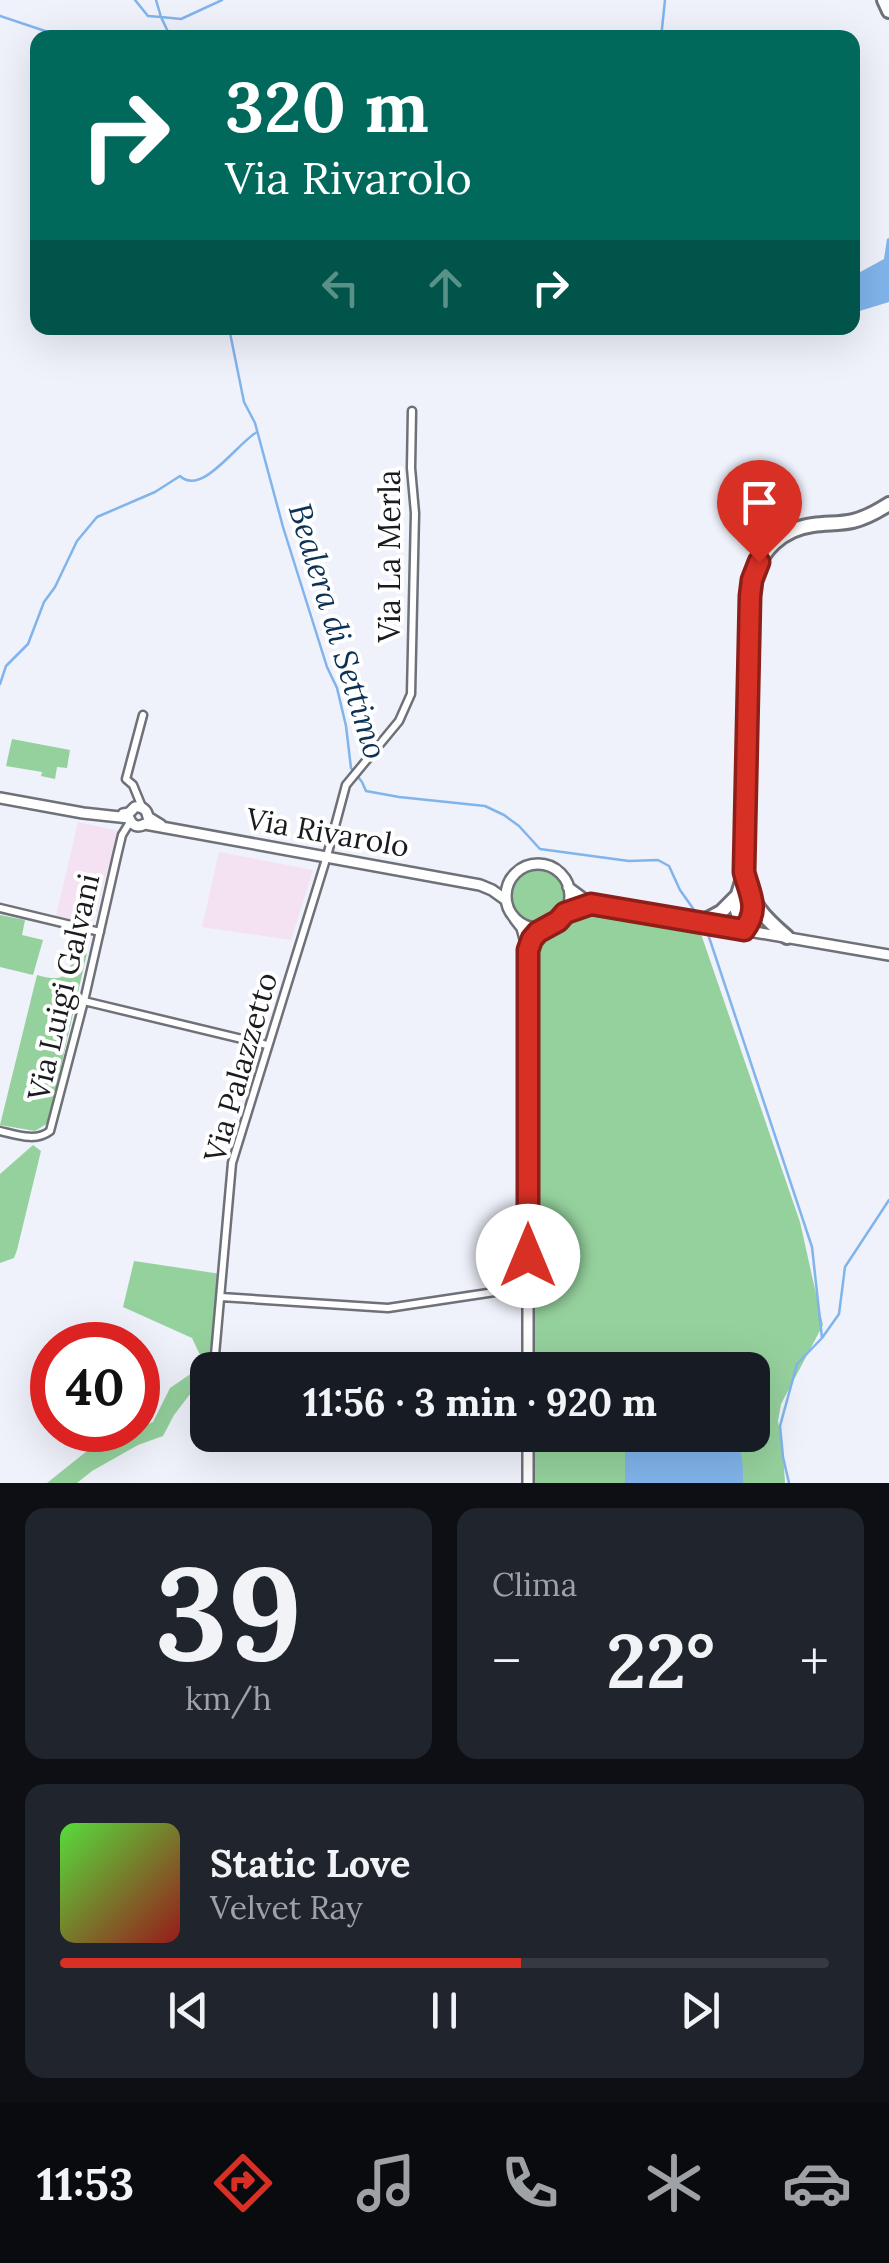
<!DOCTYPE html>
<html lang="it">
<meta charset="utf-8">
<style>
body{margin:0;font-family:Lora,serif;background:#20242c;color:#f1f3f6;height:100vh;display:flex;flex-direction:column;font-size:38px;white-space:nowrap}
*{box-sizing:border-box;margin:0}
p{font-size:32px;color:#9ea1a6}
.icon{flex:none;width:55px;height:55px;fill:none;stroke:currentColor;stroke-width:2;stroke-linecap:round;stroke-linejoin:round}
.map{position:relative;height:1483px;overflow:hidden}
.panel{display:flex;flex-direction:column;gap:25px;padding:25px;background:#0d0f14;flex:1}
.panel>*{flex:none}
.guide{position:absolute;left:30px;top:30px;width:830px;height:305px;border-radius:20px;box-shadow:0 10px 40px #0002;background:#00695c;color:#fff;overflow:hidden}
.speed{position:absolute;left:30px;top:1322px;display:flex;gap:20px;font-size:50px;font-weight:700;text-align:center}
.speed>*{display:grid;place-content:center;width:130px;height:130px;border-radius:50%;background:#171b24;box-shadow:0 10px 40px #0002;line-height:1}
.speed .limit{border:15px solid #d22;background:#fff;color:#111}
.pin{position:absolute;display:grid;place-items:center;width:85px;height:85px;color:#fff;margin:-102px -42px;border-radius:50% 50% 50% 0;rotate:-45deg;box-shadow:0 0 10px #0007}
.pin .icon{rotate:45deg}
.me{position:absolute;width:110px;margin:-55px;rotate:0deg;stroke-linejoin:round;filter:drop-shadow(0 0 8px #0008)}
.turn{display:flex;align-items:center;gap:35px;height:210px;padding:0 30px;font-size:45px}
.turn .icon{width:130px;height:130px;stroke-width:2.5}
.turn b{display:block;font-size:70px;line-height:85px}
.lanes{display:flex;align-items:center;height:95px;padding:0 30px;background:#0003;justify-content:center;gap:50px;direction:ltr}
.lanes .off{opacity:.35}
.big{font-size:75px;font-weight:800;line-height:1.1}
.panel .card{flex:1;display:flex;flex-direction:column;justify-content:center;gap:15px;min-width:0;padding:0 35px;border-radius:20px;background:#20242c}
.panel .dial{align-items:center;gap:0}
.dial b{font-size:130px;line-height:1}
.song{display:flex;align-items:center;gap:30px}
.cover{width:120px;height:120px;border-radius:15px;background:linear-gradient(135deg,hsl(110 70% 55%),hsl(0 70% 35%))}
.played{height:10px;border-radius:5px;background:linear-gradient(90deg,#d93025 60%,#363941 60%)}
.keys{display:flex;justify-content:space-around;direction:ltr}
.heat{display:flex;justify-content:space-between;align-items:center;font-size:55px;direction:ltr}
.panel .tiles{flex:1;display:grid;gap:25px;grid-template-columns:1fr 1fr}
.card:last-child{grid-column:span 2}
.trip{position:absolute;left:190px;top:1352px;width:580px;height:100px;border-radius:20px;background:#171b24;box-shadow:0 10px 40px #0002;font-weight:800;line-height:100px;text-align:center}
.tabs{display:flex;height:160px;justify-content:space-around;align-items:center;background:#090b0e;color:#9ea1a6}
.tabs .icon{width:70px;height:70px}
.tabs .current{color:#d93025}
.tabs b{font-size:45px;color:#f1f3f6}
.map>svg:first-child{display:block}
.commercial{fill:#f4e1f2}
.green{fill:#95d19d}
.water{fill:#80b4eb}
.lines{fill:none;stroke-linecap:round;stroke-linejoin:round}
.stream{stroke:#80b4eb;stroke-width:2.5}
.street-casing{stroke:#6f7179;stroke-width:11}
.secondary-casing{stroke:#6f7179;stroke-width:14}
.highway-casing{stroke:#6f7179;stroke-width:18}
.street{stroke:#fff;stroke-width:6}
.secondary{stroke:#fff;stroke-width:9}
.highway{stroke:#fff;stroke-width:12}
.route-casing{stroke:#8d1f18;stroke-width:25}
.route{stroke:#d93025;stroke-width:18}
.labels{text-anchor:middle;dominant-baseline:central;stroke-width:8;stroke-linejoin:round;paint-order:stroke}
.street-label{font-size:30px;fill:#1a1b1e;stroke:#fff}
.water-label{font-size:32px;font-style:italic;fill:#0b3154;stroke:#fff}
</style>
<div class="map">
<svg width="889" height="1483" viewBox="0 0 889 1483">
<rect width="100%" height="100%" fill="#eff1fb"/>
<path class="commercial" d="M 78,822 L 118,831 L 94,919 L 88,924 L 56,916 Z
M 219,852 L 313,870 L 291,940 L 202,927 Z"/>
<path class="green" d="M 12,739 L 70,750 L 67,768 L 57,767 L 55,779 L 41,776 L 42,772 L 6,766 Z
M511 896a27 27 0 1 1 54 0a27 27 0 1 1-54 0Z
M 587,912 L 700,931 L 800,1222 L 823,1325 L 781,1404 L 778,1421 L 783,1452 L 785,1483 L 535,1483 L 535,1435 L 752,1435 L 752,1370 L 535,1370 L 535,949 L 543,936 C 559,932 570,919 587,912 Z
M 0,915 L 25,920 L 22,935 L 43,940 L 33,975 L 0,967 Z
M 87,953 L 48,1123 L 35,1131 L 0,1125 L 37,975 C 80,987 59,961 87,953 Z
M 33,1145 L 41,1151 L 17,1250 L 14,1258 L 0,1263 L 0,1174 Z
M 134,1261 L 221,1274 L 207,1372 L 174,1415 L 163,1436 L 138,1445 L 92,1471 L 77,1483 L 47,1483 L 87,1451 L 153,1422 L 170,1388 L 192,1373 L 202,1359 L 192,1338 L 123,1307 Z"/>
<path class="water" d="M 889,238 L 889,302 L 853,313 L 853,276 L 884,259 L 887,239 Z
M 630,1435 L 733,1435 C 743,1451 743,1464 743,1483 L 625,1483 L 625,1452 Z"/>
<g class="lines">
<path class="stream" d="M 135,0 L 148,16 L 161,17 L 171,38
M 156,0 L 161,17 L 181,19 L 222,0
M 0,16 L 66,38
M 661,38 L 665,0
M 229,328 L 244,402 L 255,423 L 283,527 L 327,667 L 337,688 L 346,726 L 351,768 L 362,782 L 366,791 L 399,797 L 485,806 L 504,815 L 519,826 L 540,849 L 629,861 L 658,860 L 669,866 L 680,890 L 699,917
M 0,684 L 6,666 L 28,644 L 44,602 L 55,587 L 77,541 L 97,517 L 155,492 L 180,476 C 202,497 237,443 257,432
M 706,928 L 812,1247 L 822,1338
M 789,1483 L 783,1457 L 780,1426 L 797,1364 L 822,1338 L 839,1314 L 845,1267 L 889,1200"/>
<g class="street-casing">
<path id="street" d="M 142,807 L 133,785 L 126,779 L 143,715
M 0,908 L 100,932
M 84,1001 L 267,1045
M 0,1131 C 17,1135 36,1142 50,1131 L 84,1001 L 117,856 L 122,835 L 130,822
M 221,1297 L 388,1308 L 508,1290
M 215,1355 L 232,1163 L 327,856 L 346,785 L 399,721 L 411,694 L 415,513 L 411,468 L 412,411"/>
</g>
<g class="secondary-casing">
<path id="secondary" d="M 0,798 L 83,813 L 129,818
M 123,814 L 129,813 L 135,807 C 142,806 147,810 148,817 L 161,825
M 129,818 C 132,826 138,828 145,824 L 480,885 L 492,890 L 506,900
M506 896a32 32 0 1 1 64 0a32 32 0 1 1-64 0Z
M 568,887 L 591,904 L 889,955
M 515,919 L 522,928 L 528,950 L 528,1370
M 528,1435 L 528,1483"/>
</g>
<g class="highway-casing">
<path id="highway" d="M 884,0 L 889,11
M 702,922 L 721,912 L 736,897
M 743,930 L 735,904 L 744,875
M 787,937 C 762,916 752,905 744,872 L 752,580 C 761,550 782,529 813,525 C 827,523 840,524 853,521 C 866,518 878,511 889,504"/>
</g>
<use href="#street" class="street"/>
<use href="#secondary" class="secondary"/>
<use href="#highway" class="highway"/>
</g>
<g class="lines">
<g class="route-casing">
<path id="route" d="M 528,1256 L 528,950 L 532,939 L 538,932 L 558,921 L 565,913 L 591,904 L 744,930 C 760,908 750,896 744,872 L 750,596 L 752,580 L 759,562"/>
</g>
<use href="#route" class="route"/>
</g>
<g class="labels">
<g class="street-label">
<text transform="translate(389 556) rotate(-90)">Via La Merla</text>
<text transform="translate(328 832) rotate(10)">Via Rivarolo</text>
<text transform="translate(63 987) rotate(-77)">Via Luigi Galvani</text>
<text transform="translate(240 1067) rotate(-74)">Via Palazzetto</text>
</g>
<g class="water-label">
<text transform="translate(338 631) rotate(73)">Bealera di Settimo</text>
</g>
</g>
</svg>
<div class="speed"><div class="limit">40</div></div>
<div class="pin" style="left:759px;top:562px;background:#d93025"><svg class="icon" aria-label="arrive" viewBox="0 0 24 24"><path d="M6 21V4h12l-3 4 3 4H6"/></svg></div>
<svg class="me" style="left:528px;top:1256px" viewBox="-20 -20 40 40"><circle r="19" fill="#fff"/><path d="M0-13L10 11 0 6-10 11z" fill="#d93025"/></svg>
<div class="trip">11:56 · 3 min · 920 m</div>
<div class="guide">
<div class="turn"><svg class="icon" aria-label="right" viewBox="0 0 24 24"><path d="M7 20v-9h11M14 6l5 5-5 5"/></svg><div><b>320 m</b>Via Rivarolo</div></div>
<div class="lanes"><svg class="icon off" aria-label="left" viewBox="0 0 24 24"><path d="M17 20v-9H6M10 6l-5 5 5 5"/></svg><svg class="icon off" aria-label="ahead" viewBox="0 0 24 24"><path d="M12 20V5M6 11l6-6 6 6"/></svg><svg class="icon" aria-label="right" viewBox="0 0 24 24"><path d="M7 20v-9h11M14 6l5 5-5 5"/></svg></div>
</div>
</div>
<section class="panel">
<div class="tiles">
<div class="card dial"><b>39</b><p>km/h</p></div>
<div class="card"><p>Clima</p>
<div class="heat"><a>−</a><b class="big">22°</b><a>+</a></div>
</div>
<div class="card">
<div class="song"><i class="cover"></i><div><b>Static Love</b><p>Velvet Ray</p></div></div>
<div class="played"></div>
<div class="keys"><svg class="icon" aria-label="previous" viewBox="0 0 24 24"><path d="M18 5L8 12l10 7zM5 5v14"/></svg><svg class="icon" aria-label="pause" viewBox="0 0 24 24"><path d="M8 5v14M16 5v14"/></svg><svg class="icon" aria-label="next" viewBox="0 0 24 24"><path d="M6 5l10 7-10 7zM19 5v14"/></svg></div>
</div>
</div>
</section>
<nav class="tabs">
<b>11:53</b>
<svg class="icon current" aria-label="directions" viewBox="0 0 24 24"><path d="M12 3l9 9-9 9-9-9zM9 14v-3h6M13 9l2 2-2 2"/></svg>
<svg class="icon" aria-label="music" viewBox="0 0 24 24"><path d="M9 18V5l10-2v13"/><circle cx="6" cy="18" r="3"/><circle cx="16" cy="16" r="3"/></svg>
<svg class="icon" aria-label="phone" viewBox="0 0 24 24"><path d="M5 4h4l2 5-3 2q2 4 5 5l2-3 5 2v4C11 20 4 13 5 4z"/></svg>
<svg class="icon" aria-label="climate" viewBox="0 0 24 24"><path d="M12 3v18M4 7l16 10M4 17L20 7"/></svg>
<svg class="icon" aria-label="car" viewBox="0 0 24 24"><path d="M5 17H2v-5l4-1 3-4h7l3 4 3 1v5h-3M9 17h6M6 11h13"/><circle cx="7" cy="17" r="2"/><circle cx="17" cy="17" r="2"/></svg>
</nav>
